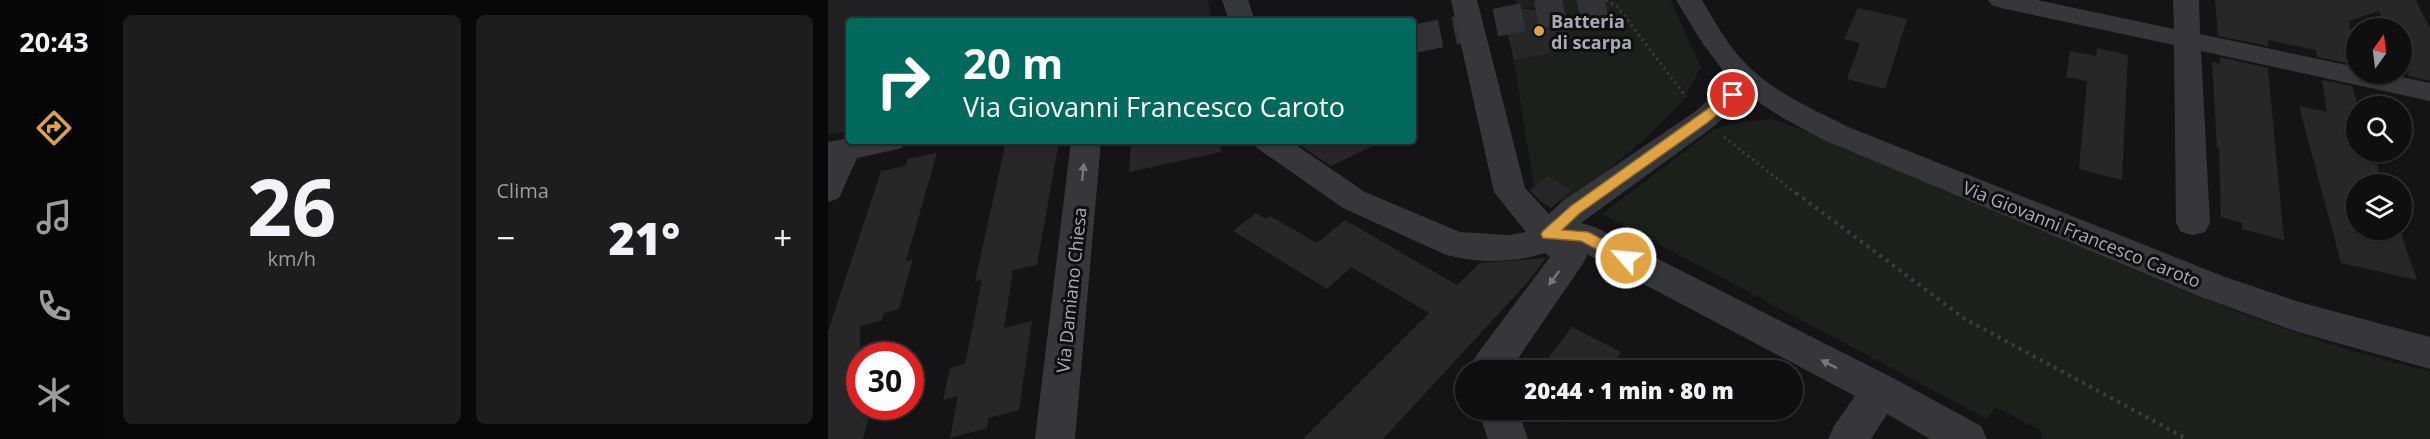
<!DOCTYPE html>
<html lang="it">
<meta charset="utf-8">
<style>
body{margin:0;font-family:"Open Sans",sans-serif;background:#1d1d1e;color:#f1f3f6;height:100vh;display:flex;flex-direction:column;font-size:22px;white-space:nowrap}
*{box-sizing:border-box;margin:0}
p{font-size:20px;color:#9b9c9f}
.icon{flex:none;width:33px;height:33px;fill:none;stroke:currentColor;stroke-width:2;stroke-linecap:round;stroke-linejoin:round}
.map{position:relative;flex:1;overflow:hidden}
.panel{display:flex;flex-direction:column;gap:15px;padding:15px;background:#080809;width:720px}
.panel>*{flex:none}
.banner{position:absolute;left:18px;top:18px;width:570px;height:126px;border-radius:6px;box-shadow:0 2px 4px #0004,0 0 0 2px #2f2f30;background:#00695c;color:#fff;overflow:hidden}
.needle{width:39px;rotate:14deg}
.fabs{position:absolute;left:1518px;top:18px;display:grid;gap:12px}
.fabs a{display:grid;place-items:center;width:66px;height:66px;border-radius:50%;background:#0f0f10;box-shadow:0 2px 4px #0004,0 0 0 2px #2f2f30;font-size:30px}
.speed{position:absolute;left:18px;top:342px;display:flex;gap:12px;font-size:30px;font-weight:700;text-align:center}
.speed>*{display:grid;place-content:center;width:78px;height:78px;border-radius:50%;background:#0f0f10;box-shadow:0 2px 4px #0004,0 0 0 2px #2f2f30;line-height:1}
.speed .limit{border:9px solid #d22;background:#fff;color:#111}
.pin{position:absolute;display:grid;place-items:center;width:51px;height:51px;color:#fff;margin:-26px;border:3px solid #fff;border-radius:50%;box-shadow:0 2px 6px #0007}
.me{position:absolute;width:66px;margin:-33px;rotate:297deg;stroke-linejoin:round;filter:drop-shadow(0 0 4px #0008)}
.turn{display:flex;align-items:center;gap:21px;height:126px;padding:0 18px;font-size:27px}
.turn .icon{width:78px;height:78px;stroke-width:2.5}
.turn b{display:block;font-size:42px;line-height:51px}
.big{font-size:45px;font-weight:800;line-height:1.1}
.panel .card{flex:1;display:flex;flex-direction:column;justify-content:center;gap:9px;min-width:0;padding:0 21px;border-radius:9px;background:#1d1d1e}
.panel .dial{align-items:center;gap:0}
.dial b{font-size:78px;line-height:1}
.heat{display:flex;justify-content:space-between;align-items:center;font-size:33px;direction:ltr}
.panel .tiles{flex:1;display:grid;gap:15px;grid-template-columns:repeat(2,1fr)}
.trip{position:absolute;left:627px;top:360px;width:348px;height:60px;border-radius:30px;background:#0f0f10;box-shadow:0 2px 4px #0004,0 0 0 2px #2f2f30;font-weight:800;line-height:60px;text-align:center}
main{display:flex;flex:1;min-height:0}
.tab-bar{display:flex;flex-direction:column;width:108px;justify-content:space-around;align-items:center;background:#060606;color:#9b9c9f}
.tab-bar .icon{width:42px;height:42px}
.tab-bar .active{color:#dfa343}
.tab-bar b{font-size:27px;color:#f1f3f6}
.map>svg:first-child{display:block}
.built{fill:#202022}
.green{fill:#1b201b}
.building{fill:#272729}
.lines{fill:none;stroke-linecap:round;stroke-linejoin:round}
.minor-tunnel{stroke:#313236;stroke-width:28;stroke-dasharray:28 14;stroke-linecap:butt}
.path-far1{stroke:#3c3d41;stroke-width:3;stroke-dasharray:2 4;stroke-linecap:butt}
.path{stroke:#3c3d41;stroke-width:4;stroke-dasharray:3 5;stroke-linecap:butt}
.minor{fill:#36373a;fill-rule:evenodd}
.oneway{fill:#74777d}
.route{fill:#dfa343;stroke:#916a2c;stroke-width:1.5}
.poi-dot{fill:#dfa343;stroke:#0f0f11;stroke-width:2}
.labels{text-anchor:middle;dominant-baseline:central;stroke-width:6;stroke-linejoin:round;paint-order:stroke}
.poi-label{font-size:18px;font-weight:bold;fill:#a7acb4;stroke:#0f0f11;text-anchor:start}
.street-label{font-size:18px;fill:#a7acb4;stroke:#0f0f11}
</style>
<main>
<nav class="tab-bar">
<b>20:43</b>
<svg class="icon active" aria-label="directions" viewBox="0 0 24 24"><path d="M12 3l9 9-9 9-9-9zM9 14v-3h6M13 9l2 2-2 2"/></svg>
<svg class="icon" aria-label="music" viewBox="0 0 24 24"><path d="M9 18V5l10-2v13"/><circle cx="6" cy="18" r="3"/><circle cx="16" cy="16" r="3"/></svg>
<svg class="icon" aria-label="phone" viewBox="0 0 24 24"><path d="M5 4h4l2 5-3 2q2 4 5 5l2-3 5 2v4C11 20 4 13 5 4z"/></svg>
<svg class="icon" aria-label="climate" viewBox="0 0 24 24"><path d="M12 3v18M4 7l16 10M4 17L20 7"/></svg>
</nav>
<section class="panel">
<div class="tiles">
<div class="card dial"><b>26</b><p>km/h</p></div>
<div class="card"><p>Clima</p>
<div class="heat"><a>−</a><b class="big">21°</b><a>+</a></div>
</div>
</div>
</section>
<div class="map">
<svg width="1602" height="439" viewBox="0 0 1602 439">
<rect width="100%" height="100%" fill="#141416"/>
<path class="built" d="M 0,0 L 380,0 L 384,21 L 21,21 L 21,131 L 0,135 Z"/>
<path class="green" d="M 687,0 L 842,0 L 873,67 L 855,101 L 817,139 L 738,205 L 731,202 L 744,190 L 720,176 L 706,187 L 686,60 C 706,57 726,56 740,41 L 743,26 C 732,7 708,6 689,9 Z
M 945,119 C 1166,197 1372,318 1602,371 L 1602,439 L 1213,439 L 1214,431 L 1167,407 L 1159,419 L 774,214 L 886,129 L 913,122 Z"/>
<path class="building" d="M 1387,0 L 1588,0 L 1602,29 L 1602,81 L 1581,76 L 1574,61 L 1574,28 L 1559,28 L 1551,11 L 1521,21 L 1528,58 L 1518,63 L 1489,57 L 1488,50 L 1440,40 L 1440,46 L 1390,36 Z
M 673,8 L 722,10 L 740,22 L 742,35 L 735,46 L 727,51 L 716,55 L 686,60 Z
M 1030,8 L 1079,19 L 1057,89 L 1019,79 L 1032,43 L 1016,39 Z
M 1269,48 L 1300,55 L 1294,180 L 1251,169 L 1259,81 L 1238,77 L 1242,51 L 1268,56 Z
M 1392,57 L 1440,68 L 1456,240 L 1414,229 L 1414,223 L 1393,217 L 1391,149 L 1389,148 L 1384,62 L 1392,64 Z
M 1494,80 L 1524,86 L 1528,99 L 1528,152 L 1543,155 L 1545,163 L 1549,164 L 1553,184 L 1528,184 L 1528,230 L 1572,230 L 1589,280 L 1513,263 L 1471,106 L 1499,112 Z
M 201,141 L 231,141 L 209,265 L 185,270 L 176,328 L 204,321 L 191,410 L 160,418 L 159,428 L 122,438 L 130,396 L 115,400 L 122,368 L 137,364 L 154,280 L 147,281 L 177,146 Z
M 303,141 L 392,141 L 393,152 L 301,172 Z
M 466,141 L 555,141 L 503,166 Z
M 109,153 L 78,261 L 85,259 L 71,309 L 56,313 L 53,321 L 32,326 L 32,406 L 44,406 L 35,439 L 0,439 L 0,331 L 53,171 L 77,166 L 80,159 Z
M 720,176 L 744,190 L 723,208 L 712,201 L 702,190 Z
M 428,213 L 438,219 L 442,216 L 489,243 L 517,220 L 629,285 L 652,263 L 718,258 L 699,283 L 555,439 L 475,439 L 601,313 L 523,267 L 499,289 L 405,231 Z
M 744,327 L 793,352 L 780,370 L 711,370 Z
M 714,410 L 747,410 L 738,423 Z"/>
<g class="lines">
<path class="minor-tunnel" d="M 585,39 L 782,0"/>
<path class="path-far1" d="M 778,0 L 789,6 L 858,97
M 896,137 L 970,195"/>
<path class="path" d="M 968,193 L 1137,319 L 1359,439"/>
<path class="minor" d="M 394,0 L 420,0 L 427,21 L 401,21 Z
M 623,0 L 649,0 L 697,188 L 721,214 L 735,201 L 865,113 L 903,81 L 875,44 L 848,0 L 874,0 C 888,24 902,49 922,68 C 949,94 985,109 1018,126 L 1397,277 L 1471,302 L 1602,337 L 1602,369 L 1470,332 L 1373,297 L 996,140 L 953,117 L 921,96 L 885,127 L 753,223 L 767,227 L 1067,379 L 1153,426 L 1159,439 L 1102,439 L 1059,414 L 1043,439 L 1000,439 L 1006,426 L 1027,396 L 757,253 L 759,256 L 754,265 L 682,370 L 644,370 L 644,364 L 650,353 L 722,257 L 717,253 C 686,263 648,264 616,254 L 515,208 L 429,148 L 425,141 L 462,141 L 537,192 L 632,232 L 681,235 L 698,232 L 666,192 Z
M 1160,0 L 1209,0 L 1346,29 L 1345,0 L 1371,0 L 1372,34 L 1528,67 L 1528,74 L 1558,74 L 1602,83 L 1602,101 L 1373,51 L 1382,223 L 1377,232 L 1365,235 L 1353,232 L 1348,223 L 1346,45 L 1173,8 L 1164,5 Z
M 21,138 L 21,141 L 78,141 L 74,148 L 29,158 L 11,198 L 0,202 L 0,142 Z
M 243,141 L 273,141 L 247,439 L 207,439 Z
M 650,410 L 690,410 L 700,439 L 660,439 Z"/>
</g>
<defs><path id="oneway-solid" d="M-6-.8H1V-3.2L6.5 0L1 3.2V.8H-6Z" transform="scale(1.5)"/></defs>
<g class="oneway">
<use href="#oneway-solid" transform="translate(255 172) rotate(-84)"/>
<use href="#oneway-solid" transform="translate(726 278) rotate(126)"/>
<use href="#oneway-solid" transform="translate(1001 364) rotate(-153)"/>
</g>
<path class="route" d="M 905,91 L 911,95 L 909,98 L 879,123 L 752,213 L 734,230 L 760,232 L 803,254 L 805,258 L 803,262 L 793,262 L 753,241 L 715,238 L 713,234 L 715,231 L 743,206 Z"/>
<circle class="poi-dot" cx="711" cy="31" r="6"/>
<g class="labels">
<g class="poi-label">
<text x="723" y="21">Batteria<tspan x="723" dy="21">di scarpa</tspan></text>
</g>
<g class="street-label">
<text transform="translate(1254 234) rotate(22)">Via Giovanni Francesco Caroto</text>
<text transform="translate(243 290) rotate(-84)">Via Damiano Chiesa</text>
</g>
</g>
</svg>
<div class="fabs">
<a><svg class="needle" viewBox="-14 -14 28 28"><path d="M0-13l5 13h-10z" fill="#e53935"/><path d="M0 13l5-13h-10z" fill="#9b9c9f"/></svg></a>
<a><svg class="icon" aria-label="search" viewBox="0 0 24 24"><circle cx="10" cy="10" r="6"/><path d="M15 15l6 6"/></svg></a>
<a><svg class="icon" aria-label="layers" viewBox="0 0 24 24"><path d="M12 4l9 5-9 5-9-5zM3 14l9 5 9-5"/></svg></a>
</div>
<div class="speed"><div class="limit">30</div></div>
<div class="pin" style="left:905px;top:95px;background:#d93025"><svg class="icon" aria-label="arrive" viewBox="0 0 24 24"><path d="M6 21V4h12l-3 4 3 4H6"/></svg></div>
<svg class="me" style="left:798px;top:258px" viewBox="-20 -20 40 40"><circle r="17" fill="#dfa343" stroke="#fff" stroke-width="3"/><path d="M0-11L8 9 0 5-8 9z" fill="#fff"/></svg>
<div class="trip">20:44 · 1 min · 80 m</div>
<div class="banner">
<div class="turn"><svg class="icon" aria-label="right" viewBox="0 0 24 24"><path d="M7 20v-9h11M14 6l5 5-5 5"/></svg><div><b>20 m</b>Via Giovanni Francesco Caroto</div></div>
</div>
</div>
</main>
